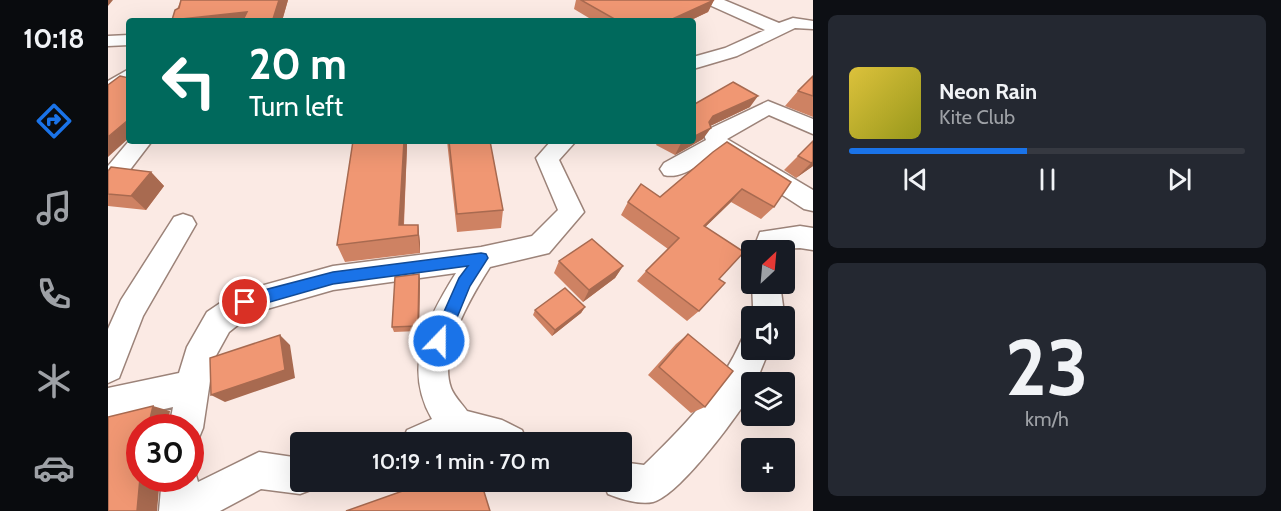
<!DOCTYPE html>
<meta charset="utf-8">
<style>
body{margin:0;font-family:Cabin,sans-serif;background:#242831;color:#f1f3f6;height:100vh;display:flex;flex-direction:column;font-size:22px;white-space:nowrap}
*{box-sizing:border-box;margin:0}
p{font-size:20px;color:#9ea1a6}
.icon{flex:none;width:33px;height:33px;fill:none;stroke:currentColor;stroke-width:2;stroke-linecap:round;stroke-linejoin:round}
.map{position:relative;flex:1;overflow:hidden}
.details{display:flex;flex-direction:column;gap:15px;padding:15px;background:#0d0f14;width:468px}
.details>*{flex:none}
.hud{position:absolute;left:18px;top:18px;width:570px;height:126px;border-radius:6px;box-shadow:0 6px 24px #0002;background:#00695c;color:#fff;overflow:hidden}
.needle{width:39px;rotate:26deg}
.controls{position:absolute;left:633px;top:240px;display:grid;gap:12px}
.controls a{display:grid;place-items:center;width:54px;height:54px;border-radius:6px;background:#171b24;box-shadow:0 6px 24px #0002;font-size:30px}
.speed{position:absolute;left:18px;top:414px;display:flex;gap:12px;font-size:30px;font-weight:700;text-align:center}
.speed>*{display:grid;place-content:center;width:78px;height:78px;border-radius:50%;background:#171b24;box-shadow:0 6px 24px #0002;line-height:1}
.speed .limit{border:9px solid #d22;background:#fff;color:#111}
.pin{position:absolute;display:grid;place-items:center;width:51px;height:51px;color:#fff;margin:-26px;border:3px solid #fff;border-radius:50%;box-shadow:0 2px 6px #0007}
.me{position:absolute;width:66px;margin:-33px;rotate:22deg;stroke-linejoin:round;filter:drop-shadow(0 0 4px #0008)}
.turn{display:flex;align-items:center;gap:21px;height:126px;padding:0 24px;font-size:27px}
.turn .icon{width:78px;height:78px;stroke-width:2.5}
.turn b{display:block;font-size:42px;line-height:51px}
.details .widget{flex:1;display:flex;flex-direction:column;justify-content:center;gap:9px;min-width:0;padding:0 21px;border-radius:9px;background:#242831}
.details .dial{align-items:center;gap:0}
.dial b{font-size:78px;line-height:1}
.song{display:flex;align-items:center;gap:18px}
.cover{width:72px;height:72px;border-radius:9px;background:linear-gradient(135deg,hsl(50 70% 55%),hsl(60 70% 35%))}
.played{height:6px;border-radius:3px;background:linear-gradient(90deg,#1a73e8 45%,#363941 45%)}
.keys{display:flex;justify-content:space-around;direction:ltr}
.trip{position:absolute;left:182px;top:432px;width:342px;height:60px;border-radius:6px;background:#171b24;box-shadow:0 6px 24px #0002;font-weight:600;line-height:60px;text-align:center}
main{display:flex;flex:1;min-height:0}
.menu{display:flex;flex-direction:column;width:108px;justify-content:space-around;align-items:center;background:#090b0e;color:#9ea1a6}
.menu .icon{width:42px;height:42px}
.menu .on{color:#1a73e8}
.menu b{font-size:27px;color:#f1f3f6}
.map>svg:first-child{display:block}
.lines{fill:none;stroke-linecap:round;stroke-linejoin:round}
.street-casing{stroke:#9c8379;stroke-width:3}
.street{fill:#fff;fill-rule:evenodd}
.wall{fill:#ce8263}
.shaded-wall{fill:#a86a50}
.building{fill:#f09773;stroke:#a86a50;stroke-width:1.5}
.route{fill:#1a73e8;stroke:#114b97;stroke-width:1.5}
</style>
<main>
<nav class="menu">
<b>10:18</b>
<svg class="icon on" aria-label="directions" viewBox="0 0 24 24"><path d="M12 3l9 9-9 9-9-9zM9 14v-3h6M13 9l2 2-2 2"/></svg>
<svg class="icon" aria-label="music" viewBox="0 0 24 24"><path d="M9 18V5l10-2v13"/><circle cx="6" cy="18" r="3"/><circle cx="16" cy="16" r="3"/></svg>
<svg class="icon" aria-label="phone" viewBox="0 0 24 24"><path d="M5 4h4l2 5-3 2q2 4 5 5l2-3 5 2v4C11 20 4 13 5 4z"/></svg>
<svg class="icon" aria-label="climate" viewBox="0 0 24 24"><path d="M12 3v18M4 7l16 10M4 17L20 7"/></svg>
<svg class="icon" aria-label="car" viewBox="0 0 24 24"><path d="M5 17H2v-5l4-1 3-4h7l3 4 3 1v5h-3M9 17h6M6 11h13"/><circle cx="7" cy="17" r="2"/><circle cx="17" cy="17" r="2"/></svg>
</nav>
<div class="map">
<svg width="705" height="511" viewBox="0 0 705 511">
<rect width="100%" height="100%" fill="#fbeae4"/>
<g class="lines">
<g class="street-casing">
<path id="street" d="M 595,0 L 616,0 L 671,23 L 685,18 L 705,21 L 705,29 L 687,28 L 629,56 L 585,69 L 585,57 L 617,48 L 657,30 L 597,3 Z
M 21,35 L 21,45 L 0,46 L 0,36 Z
M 21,69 L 21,84 L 7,94 L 0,96 L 0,81 Z
M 660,101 L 705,119 L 705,134 L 661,115 L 619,139 L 705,190 L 705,211 L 696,209 L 610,153 C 594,162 574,180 556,175 L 552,169 L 556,163 L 598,140 L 596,135 L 599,130 Z
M 21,141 L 44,141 L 8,188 L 0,191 L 0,166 Z
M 443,141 L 468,141 L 451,160 L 476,212 L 441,253 L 382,267 C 363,297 330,352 343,388 C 346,396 354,404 359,411 L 394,420 L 414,430 L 419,442 L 294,442 L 299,430 L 324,419 C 294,367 319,319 348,273 L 225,290 L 145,313 L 121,332 L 105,361 L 95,428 L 90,440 L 82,443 L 82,428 L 61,428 L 65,407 L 0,422 L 0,388 L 71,373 L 79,347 L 99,312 L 127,293 L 225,266 L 373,247 L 424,236 L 450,210 L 428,158 Z
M 75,214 L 84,217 L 88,224 L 35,316 L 11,378 L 0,383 L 0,329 L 13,300 L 66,217 Z
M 692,226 L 705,228 L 705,250 L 692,248 L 645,250 L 652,232 Z
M 644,284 L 672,284 L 675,306 L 672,316 L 644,316 L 644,319 L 642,316 L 645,306 Z
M 644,335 L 644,350 L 661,350 L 648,382 L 644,382 L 644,390 L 639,400 C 623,424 571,495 545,502 C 532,505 512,499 500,494 L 495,482 L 513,482 L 513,462 L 536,465 C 575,427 612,390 634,339 Z
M 151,452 L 192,458 L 192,482 L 208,482 L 205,489 L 192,494 L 153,489 L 112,511 L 51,511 L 54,478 L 82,478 L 82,464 L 85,465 L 90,482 Z"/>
</g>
<use href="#street" class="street"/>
</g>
<path class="wall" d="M 73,0 L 180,0 L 174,21 L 64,21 Z
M 468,0 L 606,0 L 600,12 L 581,21 L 486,21 L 466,9 Z
M 705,76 L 705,117 L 677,106 L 690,91 Z
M 585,105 L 642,107 L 602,126 L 595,139 L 567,155 L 548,145 L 550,141 L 585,141 Z
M 245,141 L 299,141 L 299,147 L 296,225 L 310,225 L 312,243 L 312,253 L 237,262 L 229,245 Z
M 339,141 L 382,141 L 395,210 L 393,228 L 349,232 Z
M 705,141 L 705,166 L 688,178 L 676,170 Z
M 605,152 L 666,207 L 653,219 L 623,202 L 597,227 L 611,279 L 591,311 L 579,321 L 529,281 L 538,271 L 560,249 L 513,215 L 520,202 L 552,197 Z
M 0,171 L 43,172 L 56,186 L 38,210 L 0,206 Z
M 451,261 L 515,266 L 507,278 L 475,302 L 446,273 Z
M 311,274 L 312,280 L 311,331 L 286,332 L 284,327 Z
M 477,307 L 473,313 L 444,336 L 425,315 L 427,310 Z
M 580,334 L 597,407 L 583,413 L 540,375 L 568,344 Z"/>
<path class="shaded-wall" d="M 0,0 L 5,0 L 0,6 Z
M 171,0 L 180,0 L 174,21 L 165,21 L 165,19 Z
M 606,0 L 600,12 L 581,21 L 560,21 Z
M 139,12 L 135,21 L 64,21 L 64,20 Z
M 650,96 L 642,107 L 598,128 L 603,128 L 595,139 L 567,155 L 573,143 L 578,141 L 585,141 L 585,137 L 605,116 Z
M 19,121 L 21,124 L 21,138 L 0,157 L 0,137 Z
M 296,141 L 299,141 L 299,147 L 295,237 L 291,225 Z
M 705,162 L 705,166 L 688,178 L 703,163 Z
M 43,172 L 56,186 L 38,210 L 23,196 Z
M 634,189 L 623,202 L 586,238 L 596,226 Z
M 310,225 L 312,243 L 312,253 L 310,235 Z
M 515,266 L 507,278 L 475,302 L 481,290 Z
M 311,274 L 312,280 L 311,331 L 310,326 Z
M 477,307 L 473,313 L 444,336 L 447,330 Z
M 172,335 L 182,345 L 187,378 L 117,402 L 103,395 Z
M 45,406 L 62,411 L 59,428 L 46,428 L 41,423 Z
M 32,478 L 52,478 L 49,511 L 28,511 Z"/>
<path class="building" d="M 73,0 L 171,0 L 165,19 L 135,20 L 139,12 L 64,20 L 67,10 L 71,8 Z
M 473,0 L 606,0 L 560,21 L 510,21 Z
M 12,76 L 21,78 L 21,121 L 19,121 L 0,137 L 0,85 Z
M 705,76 L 705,96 L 690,91 Z
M 625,82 L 650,96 L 605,116 L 601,122 L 603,128 L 585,137 L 585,105 Z
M 245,141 L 296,141 L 291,225 L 310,225 L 310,235 L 229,245 Z
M 341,141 L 382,141 L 395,210 L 349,214 Z
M 705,141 L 705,162 L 703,163 L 690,156 Z
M 619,142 L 683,182 L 666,207 L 634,189 L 596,226 L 636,252 L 611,279 L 617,283 L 591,311 L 538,271 L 571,238 L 520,202 L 533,184 L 552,197 L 605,152 Z
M 3,167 L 43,172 L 23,196 L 0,194 L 0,171 Z
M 484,239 L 515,266 L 481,290 L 451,261 Z
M 311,274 L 310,326 L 284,327 L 287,277 Z
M 457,288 L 477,307 L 447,330 L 427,310 Z
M 580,334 L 625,371 L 597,407 L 551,367 Z
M 172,335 L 177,370 L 103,395 L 102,358 Z
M 45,406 L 41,423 L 46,425 L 46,428 L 32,428 L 32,478 L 29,511 L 0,511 L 0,417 Z
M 320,482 L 373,482 L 382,511 L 238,511 Z"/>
<path class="route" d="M 373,253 L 378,254 L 380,258 L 362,286 L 337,347 L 331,349 L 326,347 L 323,341 L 351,278 L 360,266 L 225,284 L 137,309 L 132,307 L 130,302 L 132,297 L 137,295 L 225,272 Z"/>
</svg>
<div class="controls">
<a><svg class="needle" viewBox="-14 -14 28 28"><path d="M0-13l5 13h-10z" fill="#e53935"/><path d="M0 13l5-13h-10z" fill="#9ea1a6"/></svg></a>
<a><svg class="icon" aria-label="sound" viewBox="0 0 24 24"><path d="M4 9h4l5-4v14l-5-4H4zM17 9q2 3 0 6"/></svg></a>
<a><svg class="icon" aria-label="layers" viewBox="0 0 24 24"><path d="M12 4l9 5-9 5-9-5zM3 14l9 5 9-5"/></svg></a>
<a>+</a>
</div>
<div class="speed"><div class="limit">30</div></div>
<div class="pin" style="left:137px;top:302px;background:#d93025"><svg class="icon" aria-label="arrive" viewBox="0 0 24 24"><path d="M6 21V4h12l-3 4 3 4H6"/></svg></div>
<svg class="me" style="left:331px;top:341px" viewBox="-20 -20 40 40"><circle r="17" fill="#1a73e8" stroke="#fff" stroke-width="3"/><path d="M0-11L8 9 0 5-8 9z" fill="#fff"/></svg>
<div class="trip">10:19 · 1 min · 70 m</div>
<div class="hud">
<div class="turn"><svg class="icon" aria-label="left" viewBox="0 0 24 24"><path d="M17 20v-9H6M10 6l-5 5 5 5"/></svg><div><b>20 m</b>Turn left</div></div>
</div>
</div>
<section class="details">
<div class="widget">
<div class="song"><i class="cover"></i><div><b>Neon Rain</b><p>Kite Club</p></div></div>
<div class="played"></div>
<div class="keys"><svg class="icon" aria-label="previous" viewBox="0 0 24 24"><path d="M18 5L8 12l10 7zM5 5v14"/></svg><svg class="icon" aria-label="pause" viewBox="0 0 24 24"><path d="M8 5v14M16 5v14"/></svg><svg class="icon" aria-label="next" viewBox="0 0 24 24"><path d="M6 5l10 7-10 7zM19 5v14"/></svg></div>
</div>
<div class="widget dial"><b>23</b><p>km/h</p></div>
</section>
</main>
